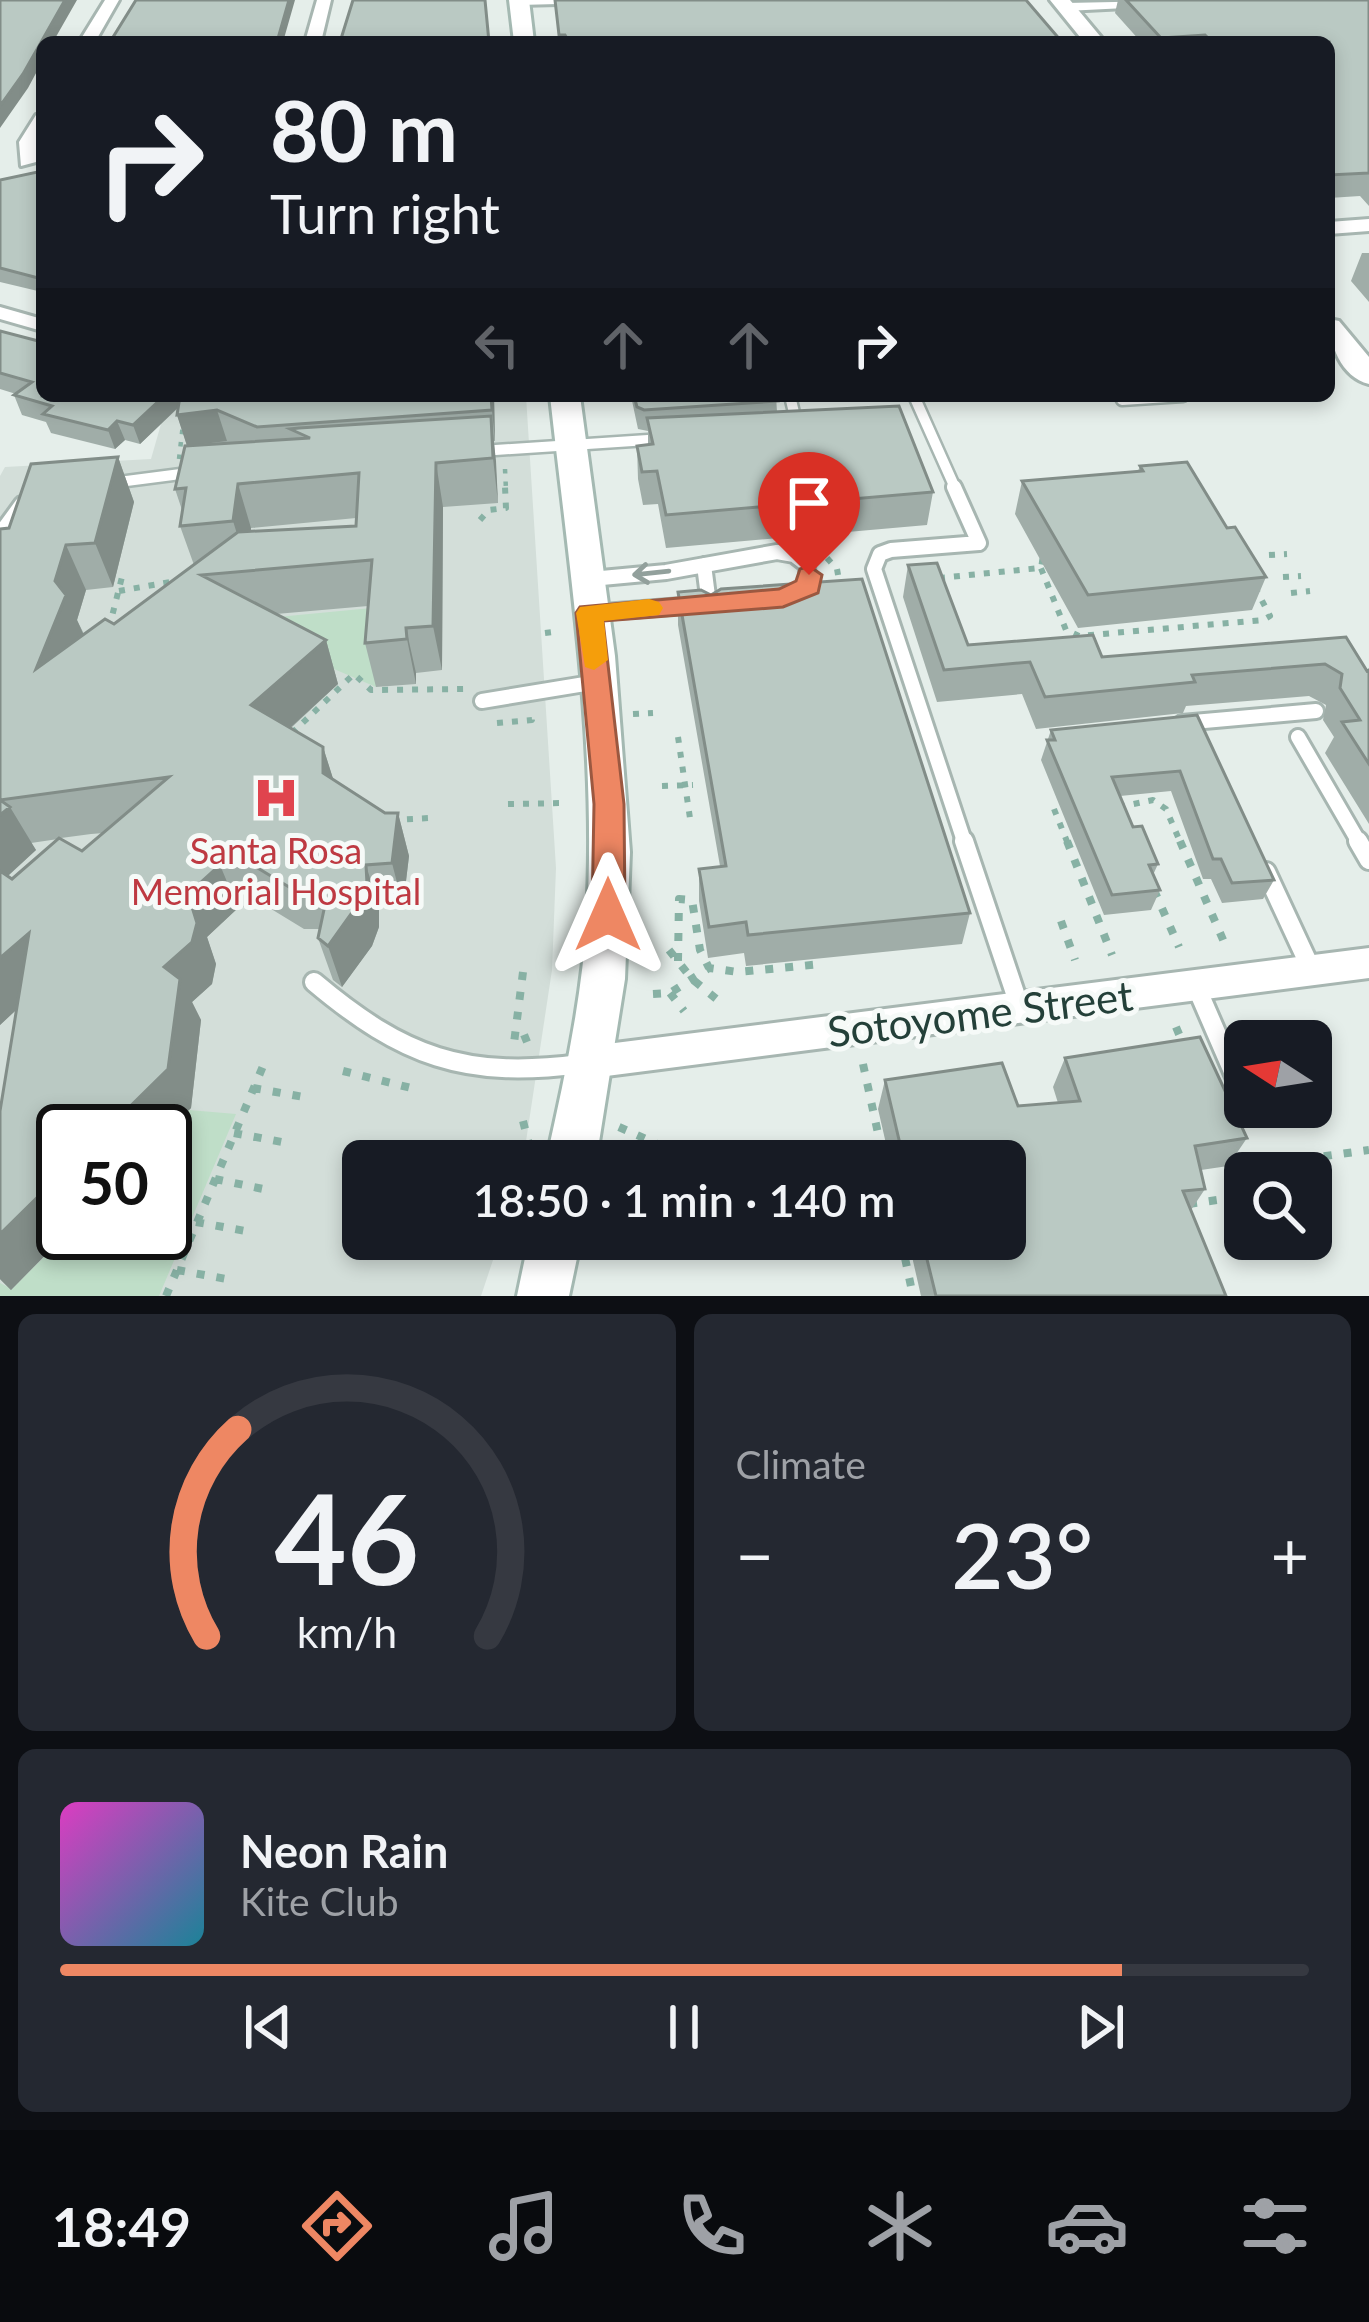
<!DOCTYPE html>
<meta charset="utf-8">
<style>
body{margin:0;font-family:Lato,sans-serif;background:#242831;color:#f1f3f6;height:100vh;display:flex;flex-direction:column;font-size:45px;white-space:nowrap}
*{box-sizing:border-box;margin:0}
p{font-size:39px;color:#9ea1a6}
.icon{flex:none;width:66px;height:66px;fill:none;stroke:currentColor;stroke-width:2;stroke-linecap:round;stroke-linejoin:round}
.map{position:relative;height:1296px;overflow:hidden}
.drawer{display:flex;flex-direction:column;gap:18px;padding:18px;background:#0d0f14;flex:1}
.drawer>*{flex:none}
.top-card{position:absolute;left:36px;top:36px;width:1299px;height:366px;border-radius:18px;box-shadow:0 6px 18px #0003;background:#171b24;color:#f1f3f6;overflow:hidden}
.needle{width:78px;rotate:282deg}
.controls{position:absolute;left:1224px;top:1020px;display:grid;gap:24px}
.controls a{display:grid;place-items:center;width:108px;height:108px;border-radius:18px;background:#171b24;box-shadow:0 6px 18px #0003;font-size:60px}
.speed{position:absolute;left:36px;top:1104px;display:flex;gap:24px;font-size:60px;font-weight:700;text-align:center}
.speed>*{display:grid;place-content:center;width:156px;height:156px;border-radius:50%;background:#171b24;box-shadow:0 6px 18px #0003;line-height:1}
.speed .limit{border:6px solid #111;border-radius:18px;background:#fff;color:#111}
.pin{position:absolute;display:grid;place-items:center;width:102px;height:102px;color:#fff;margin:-123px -51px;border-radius:50% 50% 50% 0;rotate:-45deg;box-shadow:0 0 12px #0007}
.pin .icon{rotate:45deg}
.me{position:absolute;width:132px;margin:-66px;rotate:0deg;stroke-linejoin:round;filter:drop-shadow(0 0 9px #0008)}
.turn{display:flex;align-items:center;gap:42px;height:252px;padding:0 36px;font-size:54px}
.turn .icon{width:156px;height:156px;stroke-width:2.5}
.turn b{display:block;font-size:84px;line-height:102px}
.lanes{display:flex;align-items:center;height:114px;padding:0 36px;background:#0003;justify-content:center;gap:60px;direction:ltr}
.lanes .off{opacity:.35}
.big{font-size:90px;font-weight:600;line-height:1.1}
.drawer .card{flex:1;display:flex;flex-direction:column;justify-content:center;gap:18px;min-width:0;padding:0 42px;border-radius:18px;background:#242831}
.drawer .dial{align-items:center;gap:0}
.dial svg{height:312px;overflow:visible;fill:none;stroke:#363941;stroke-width:7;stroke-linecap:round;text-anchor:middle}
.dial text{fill:#f1f3f6;stroke:none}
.song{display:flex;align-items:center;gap:36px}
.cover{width:144px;height:144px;border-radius:18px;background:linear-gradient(135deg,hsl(310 70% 55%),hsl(190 70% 35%))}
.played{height:12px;border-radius:6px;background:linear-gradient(90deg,#ee8763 85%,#363941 85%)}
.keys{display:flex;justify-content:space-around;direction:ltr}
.heat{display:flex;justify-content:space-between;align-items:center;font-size:66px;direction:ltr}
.drawer .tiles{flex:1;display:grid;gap:18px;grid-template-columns:1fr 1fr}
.card:last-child{grid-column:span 2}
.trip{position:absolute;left:342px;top:1140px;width:684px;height:120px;border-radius:18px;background:#171b24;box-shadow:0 6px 18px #0003;font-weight:600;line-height:120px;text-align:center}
.dock{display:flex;height:192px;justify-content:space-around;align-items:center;background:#090b0e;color:#9ea1a6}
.dock .icon{width:84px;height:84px}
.dock .selected{color:#ee8763}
.dock b{font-size:54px;color:#f1f3f6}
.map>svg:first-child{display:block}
.built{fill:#d3ded9;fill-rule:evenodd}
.green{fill:#bfdec8}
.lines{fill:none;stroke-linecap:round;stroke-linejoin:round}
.service-far2-casing{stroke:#a7b6b1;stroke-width:15}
.service-far1-casing{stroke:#a7b6b1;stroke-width:20}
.service-casing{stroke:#a7b6b1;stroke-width:24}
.minor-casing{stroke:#a7b6b1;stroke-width:6}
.tertiary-casing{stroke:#a7b6b1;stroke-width:6}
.secondary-casing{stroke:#a4b9b2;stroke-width:6}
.path-far2{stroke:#87b1a4;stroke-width:4.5;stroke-dasharray:4.5 8;stroke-linecap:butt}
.path-far1{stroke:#87b1a4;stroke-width:6;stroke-dasharray:6 9;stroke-linecap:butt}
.path{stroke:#87b1a4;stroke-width:8;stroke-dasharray:8 12;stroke-linecap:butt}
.service-far2{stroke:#fff;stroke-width:10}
.service-far1{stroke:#fff;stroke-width:14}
.service{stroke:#fff;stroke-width:18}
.minor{fill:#fff;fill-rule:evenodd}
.tertiary{fill:#fff;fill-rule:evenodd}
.secondary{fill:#fff;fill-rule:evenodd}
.wall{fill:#a0ada8;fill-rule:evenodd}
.shaded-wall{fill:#828d88}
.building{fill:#bac9c3;stroke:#828d88;stroke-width:3}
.oneway{stroke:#92a09c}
.route{fill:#ee8763;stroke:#9b5840;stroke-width:3}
.slow{fill:#f59e0b}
.labels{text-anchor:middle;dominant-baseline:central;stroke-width:10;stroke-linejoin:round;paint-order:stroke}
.health-label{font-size:36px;fill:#be3a42;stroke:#f6faf8}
.near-street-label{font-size:42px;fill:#244039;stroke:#f6faf8}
</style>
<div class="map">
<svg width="1369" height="1296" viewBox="0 0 1369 1296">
<rect width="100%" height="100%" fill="#e5eeea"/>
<path class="built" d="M 169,396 L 526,396 L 556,868 L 552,970 L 523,1161 L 363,1161 L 363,1239 L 500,1239 L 481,1296 L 0,1296 L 0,476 L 5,467 L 151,459 ZM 63,1131 L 165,1131 L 165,1233 L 63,1233 Z"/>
<path class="green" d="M 382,607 L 376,687 L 224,622 Z
M 189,1110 L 236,1114 L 159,1296 L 0,1296 L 0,1283 L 12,1289 L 68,1233 L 165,1233 L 165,1135 Z"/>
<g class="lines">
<g class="service-far2-casing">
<path id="service-far2" d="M 790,396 L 797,425
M 914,396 L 956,490
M 1120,396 L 1122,400 L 1183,396
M 481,451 L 663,439
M 111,483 L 196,472"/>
</g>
<g class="service-far1-casing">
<path id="service-far1" d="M 954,487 L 979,543 L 891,550 L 880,554 L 874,569 L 965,844
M 0,534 L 22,504
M 704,565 L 710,612
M 591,579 L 666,572 L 777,552 L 794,555 L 807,565 L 808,586 L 800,592
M 591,613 L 695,605
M 482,701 L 597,682
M 1182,723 L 1316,711
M 1298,737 L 1360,844"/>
</g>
<g class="service-casing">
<path id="service" d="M 964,841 L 1020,1008
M 1358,841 L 1369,860
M 1266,872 L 1312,971
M 314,982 C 403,1057 465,1079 580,1064
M 1196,986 L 1244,1097"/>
</g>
<g class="minor-casing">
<path id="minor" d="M 105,0 L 119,0 L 95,42 L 79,42 Z
M 317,0 L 331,0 L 321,42 L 305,42 Z
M 512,0 L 565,0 L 558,4 L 519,5 Z
M 1212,0 L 1205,4 L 1066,11 L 1059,7 L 1066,3 Z
M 42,114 L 36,162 L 21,166 L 19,142 L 36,115 Z
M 1369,219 L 1369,231 L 1329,234 L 1329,222 Z
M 0,307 L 42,319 L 42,331 L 0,319 Z
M 1369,948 L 1369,978 L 591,1078 L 579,1074 L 574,1062 L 579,1050 L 591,1046 Z"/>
</g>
<g class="tertiary-casing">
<path id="tertiary" d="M 1050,0 L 1070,0 L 1105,42 L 1084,42 Z
M 1329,319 L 1339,321 L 1369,357 L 1369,384 C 1341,377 1329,344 1329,319 Z"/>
</g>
<g class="secondary-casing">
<path id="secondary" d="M 509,0 L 529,0 L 534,42 L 514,42 Z
M 550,396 L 580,396 L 615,656 L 630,852 L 625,979 L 596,1161 L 546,1161 C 564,1081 582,999 587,917 C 597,743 569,569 550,396 Z
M 529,1239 L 581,1239 L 569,1296 L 517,1296 Z"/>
</g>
<path class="path-far2" d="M 179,459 L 183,424
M 505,469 L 506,490"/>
<path class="path-far1" d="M 480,520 L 489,510 L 506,508 L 505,487
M 1269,555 L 1287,554
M 827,558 L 837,569 L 840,586
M 1045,562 L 1038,561 L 1066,630 L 1079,636 L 1263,620 L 1270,616 L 1257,591
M 1283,577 L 1301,576
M 939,578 L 1040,568
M 119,591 L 176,581
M 1291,593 L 1310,591
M 109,628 L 123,573
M 545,633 L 553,632
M 633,714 L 653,713
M 497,723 L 532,720 L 533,715
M 292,733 L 354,674 L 371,690 L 466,689
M 678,737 L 691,825
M 662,786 L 693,785
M 508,804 L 566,803
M 1119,807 L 1153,800 L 1166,809 L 1181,844
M 1054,809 L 1068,844
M 392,820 L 430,818"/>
<path class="path" d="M 1067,841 L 1112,955
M 1180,841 L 1224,942
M 1154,890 L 1179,947
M 1061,921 L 1075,960
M 669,950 L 692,979 L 725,1006
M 678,961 L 679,899 L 692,900 L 700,950 L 709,968
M 523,972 L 514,1043 L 534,1035
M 670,993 L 684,1011
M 653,994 L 670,993 L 709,968 L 738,972 L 822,964
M 1176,1027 L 1184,1046
M 863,1064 L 884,1161
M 343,1071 L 411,1088
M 253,1088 L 304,1097
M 523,1121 L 531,1152
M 619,1127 L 657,1144
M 234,1133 L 287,1143
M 1230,1158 L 1245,1193
M 1304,1159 L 1369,1150
M 215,1179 L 268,1190
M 1189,1204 L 1245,1196
M 196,1222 L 251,1232
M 501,1239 L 512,1239
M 901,1239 L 913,1296
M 865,1243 L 900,1239
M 177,1270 L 232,1280
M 166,1296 L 266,1059"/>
<use href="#service-far2" class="service-far2"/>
<use href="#service-far1" class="service-far1"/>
<use href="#service" class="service"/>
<use href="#minor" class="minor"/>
<use href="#tertiary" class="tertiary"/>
<use href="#secondary" class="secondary"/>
</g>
<path class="wall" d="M 555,0 L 1062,42 L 559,42 Z
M 1118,0 L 1369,0 L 1369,206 L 1360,196 L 1329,198 L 1329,42 L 1141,42 L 1115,13 Z
M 42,171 L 42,292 L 0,282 L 0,180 Z
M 1362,253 L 1369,253 L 1369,302 L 1351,281 Z
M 0,331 L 42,396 L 494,396 L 495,441 L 494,441 L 498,503 L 443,507 L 442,670 L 416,673 L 416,684 L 376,687 L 365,643 L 368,606 L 276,614 L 326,640 L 338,684 L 291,728 L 323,747 L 333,779 L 385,813 L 398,813 L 409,856 L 403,906 L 379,908 L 379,927 L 372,946 L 342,987 L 333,980 L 318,938 L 320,929 L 304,929 L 263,904 L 238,908 L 207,937 L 216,964 L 212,984 L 192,1002 L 201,1020 L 191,1108 L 11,1290 L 0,1279 L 0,1111 L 16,1010 L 0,1025 L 0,529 L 9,528 L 118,457 L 134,502 L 113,587 L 86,590 L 77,620 L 84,634 L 114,624 L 194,565 L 180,526 L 182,510 L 175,489 L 187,445 L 177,415 L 178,408 L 140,444 L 125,440 L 115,449 L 51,433 L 46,422 L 22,415 L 14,395 L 16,394 L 0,389 ZM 356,518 L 356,526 L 251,531 L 251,528 ZM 104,833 L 82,851 L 61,838 L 91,834 ZM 58,839 L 12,879 L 8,876 L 36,850 L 31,843 Z
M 631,396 L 776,396 L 777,412 L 933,492 L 927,525 L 666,548 L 658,504 L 643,505 L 638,479 L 637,446 L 648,445 L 648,431 L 638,429 Z
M 1140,466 L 1227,528 L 1266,577 L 1252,610 L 1078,628 L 1015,514 L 1022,481 L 1138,471 Z
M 908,565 L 968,645 L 1102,657 L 1346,637 L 1367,671 L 1369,670 L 1369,824 L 1325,753 L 1334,737 L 1323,720 L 1326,705 L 1309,696 L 1186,706 L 1183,713 L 1036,729 L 1022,694 L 937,702 L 903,597 Z
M 678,592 L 970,913 L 962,944 L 746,966 L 744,953 L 708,958 L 699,901 L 699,869 L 720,866 L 678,625 Z
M 1197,715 L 1274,880 L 1263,899 L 1222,903 L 1211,879 L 1203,879 L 1171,791 L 1120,796 L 1133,827 L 1158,864 L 1153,875 L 1160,890 L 1151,910 L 1104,915 L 1041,760 L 1051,730 Z
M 1065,1058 L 1247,1138 L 1228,1166 L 1201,1170 L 1205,1189 L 1191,1210 L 1226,1296 L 921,1296 L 908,1239 L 1005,1239 L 1005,1161 L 890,1161 L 878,1109 L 885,1080 L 1018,1106 L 1058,1103 L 1053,1087 Z"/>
<path class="shaded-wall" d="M 65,0 L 77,0 L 53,42 L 42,42 L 42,62 L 28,88 L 0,128 L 0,106 Z
M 289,0 L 295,0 L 283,42 L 277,42 Z
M 164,396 L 190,396 L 140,444 L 133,425 Z
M 491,396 L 494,396 L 495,441 L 492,410 Z
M 217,410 L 227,441 L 187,446 L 177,415 Z
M 491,416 L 496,461 L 498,503 L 493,458 Z
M 117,421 L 125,440 L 115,449 L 108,430 Z
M 118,457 L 134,502 L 113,587 L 95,543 Z
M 436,463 L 443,507 L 442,670 L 433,626 Z
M 238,484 L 251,528 L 247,566 L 233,521 Z
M 66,545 L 86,590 L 77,620 L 86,640 L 36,669 L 55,581 Z
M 406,628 L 416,673 L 416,684 L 407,639 Z
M 326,640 L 338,684 L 267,749 L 251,705 Z
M 323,747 L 337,791 L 323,773 Z
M 10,807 L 36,850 L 0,883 L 0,815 Z
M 398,813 L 409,856 L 403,906 L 392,863 Z
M 220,865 L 238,908 L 207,937 L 216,964 L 212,984 L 192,1002 L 201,1020 L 191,1108 L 165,1134 L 165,1131 L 105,1131 L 164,967 L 188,894 Z
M 366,865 L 379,908 L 379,927 L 372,946 L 342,987 L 328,946 Z
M 29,933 L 55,974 L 0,1025 L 0,958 Z
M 63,1172 L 63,1233 L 67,1233 L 11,1290 L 0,1279 L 0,1234 Z"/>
<path class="building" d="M 0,0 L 65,0 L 23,74 L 0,106 Z
M 136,0 L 289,0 L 277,42 L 110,42 Z
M 353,0 L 485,0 L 489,42 L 340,42 Z
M 555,0 L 1026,0 L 1062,42 L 569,42 L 565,35 L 559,35 Z
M 1126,0 L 1369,0 L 1369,173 L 1329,175 L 1329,42 L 1212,42 L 1205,35 L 1161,38 Z
M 42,171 L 42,279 L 0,268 L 0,180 Z
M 0,331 L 42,342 L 42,396 L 164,396 L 133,425 L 117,421 L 108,430 L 43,414 L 52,406 L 14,395 L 32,382 L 0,373 Z
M 180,396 L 491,396 L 492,410 L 257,427 L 217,410 L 177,415 Z
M 634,396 L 776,396 L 778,401 L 644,410 L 637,407 Z
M 899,406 L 933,492 L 666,515 L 657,471 L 642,472 L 637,446 L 653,444 L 647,418 Z
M 491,416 L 493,458 L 436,463 L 433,626 L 406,628 L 407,639 L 365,643 L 372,560 L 201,575 L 326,640 L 251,705 L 323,747 L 323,773 L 385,813 L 398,813 L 392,863 L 366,865 L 367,884 L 358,904 L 328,946 L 318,938 L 329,886 L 289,887 L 246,861 L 220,865 L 188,894 L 197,923 L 192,942 L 164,967 L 180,979 L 168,1069 L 105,1131 L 63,1131 L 63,1172 L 0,1234 L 0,1111 L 29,933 L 0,958 L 0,871 L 12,879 L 59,838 L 82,851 L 169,777 L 0,800 L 0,529 L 9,528 L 31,464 L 118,457 L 95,543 L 66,545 L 55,581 L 66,595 L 36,669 L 105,619 L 114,624 L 238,532 L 356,526 L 359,473 L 238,484 L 233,521 L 180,526 L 186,488 L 175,489 L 185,446 L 310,438 L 290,429 L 299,428 Z
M 1187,462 L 1227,528 L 1235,527 L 1266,577 L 1088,595 L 1022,481 L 1143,471 L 1140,466 Z
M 937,563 L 968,645 L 1093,635 L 1102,657 L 1346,637 L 1367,671 L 1369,670 L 1369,764 L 1342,722 L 1360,720 L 1340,688 L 1342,674 L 1325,664 L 1192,675 L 1195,682 L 1045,697 L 1030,662 L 944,670 L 908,565 Z
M 862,579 L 970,913 L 748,935 L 746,922 L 709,927 L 699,869 L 726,866 L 678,592 L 701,590 L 711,595 L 721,589 Z
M 1197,715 L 1274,880 L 1232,883 L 1221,859 L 1213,859 L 1180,771 L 1112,777 L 1133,827 L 1142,826 L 1158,864 L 1149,865 L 1160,890 L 1112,895 L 1047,740 L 1055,740 L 1051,730 Z
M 0,800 L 10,807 L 0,815 Z
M 1200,1037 L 1247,1138 L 1195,1146 L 1205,1189 L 1183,1191 L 1226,1296 L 936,1296 L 922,1239 L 1005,1239 L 1005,1161 L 904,1161 L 885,1080 L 1002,1063 L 1018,1106 L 1080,1101 L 1065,1058 Z"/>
<defs><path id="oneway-shaft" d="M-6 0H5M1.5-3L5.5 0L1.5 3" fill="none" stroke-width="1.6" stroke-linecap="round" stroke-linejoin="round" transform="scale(3)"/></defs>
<use class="oneway" href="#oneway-shaft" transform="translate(651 573) rotate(174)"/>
<path class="route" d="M 809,566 L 822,575 L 818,593 L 783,607 L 603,621 L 624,804 L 625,915 L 620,925 L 608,929 L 597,925 L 592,915 L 594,804 L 576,613 L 580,607 L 779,589 L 796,581 L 800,569 Z"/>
<path class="slow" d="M 649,599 L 659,602 L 663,608 L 659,615 L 604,621 L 608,660 L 594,670 L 585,667 L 576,613 L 580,607 Z"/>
<defs>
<g id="hospital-bare" transform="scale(3.6)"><path d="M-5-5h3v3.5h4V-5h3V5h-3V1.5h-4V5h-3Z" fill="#e0444e" stroke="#f6faf8" stroke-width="2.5" paint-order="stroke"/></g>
</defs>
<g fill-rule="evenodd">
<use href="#hospital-bare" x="276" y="798"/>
</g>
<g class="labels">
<g class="health-label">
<text x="276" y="850">Santa Rosa<tspan x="276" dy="41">Memorial Hospital</tspan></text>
</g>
<g class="near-street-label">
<text transform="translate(980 1013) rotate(-7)">Sotoyome Street</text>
</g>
</g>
</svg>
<div class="controls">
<a><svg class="needle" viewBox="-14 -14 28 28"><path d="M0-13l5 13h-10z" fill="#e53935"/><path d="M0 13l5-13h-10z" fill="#9ea1a6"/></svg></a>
<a><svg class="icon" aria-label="search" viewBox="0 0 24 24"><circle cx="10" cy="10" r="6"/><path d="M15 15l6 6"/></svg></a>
</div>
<div class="speed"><div class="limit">50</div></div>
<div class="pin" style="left:809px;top:575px;background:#d93025"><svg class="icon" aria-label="arrive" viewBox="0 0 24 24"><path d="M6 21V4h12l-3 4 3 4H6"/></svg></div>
<svg class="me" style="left:608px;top:915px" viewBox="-20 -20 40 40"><path d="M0-17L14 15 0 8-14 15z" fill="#ee8763" stroke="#fff" stroke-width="4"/></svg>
<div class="trip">18:50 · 1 min · 140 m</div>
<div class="top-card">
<div class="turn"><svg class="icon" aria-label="right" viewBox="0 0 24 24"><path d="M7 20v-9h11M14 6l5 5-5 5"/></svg><div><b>80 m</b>Turn right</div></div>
<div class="lanes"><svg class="icon off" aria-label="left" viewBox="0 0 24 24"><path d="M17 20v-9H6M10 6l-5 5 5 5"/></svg><svg class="icon off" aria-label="ahead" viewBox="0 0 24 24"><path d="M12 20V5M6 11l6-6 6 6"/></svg><svg class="icon off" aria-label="ahead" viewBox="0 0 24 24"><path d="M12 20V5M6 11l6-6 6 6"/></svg><svg class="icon" aria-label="right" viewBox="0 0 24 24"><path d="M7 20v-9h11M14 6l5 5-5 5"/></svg></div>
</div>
</div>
<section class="drawer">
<div class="tiles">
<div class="card dial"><svg viewBox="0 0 100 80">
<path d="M14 69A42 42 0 1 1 86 69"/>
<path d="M14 69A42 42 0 0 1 22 16" stroke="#ee8763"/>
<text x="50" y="56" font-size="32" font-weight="700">46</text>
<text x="50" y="72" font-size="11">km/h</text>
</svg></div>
<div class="card"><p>Climate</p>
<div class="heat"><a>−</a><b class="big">23°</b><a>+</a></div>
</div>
<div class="card">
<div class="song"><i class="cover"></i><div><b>Neon Rain</b><p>Kite Club</p></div></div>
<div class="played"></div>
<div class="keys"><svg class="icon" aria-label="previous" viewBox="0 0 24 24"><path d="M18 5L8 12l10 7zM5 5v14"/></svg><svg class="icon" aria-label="pause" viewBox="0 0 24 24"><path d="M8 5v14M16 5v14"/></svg><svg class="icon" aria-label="next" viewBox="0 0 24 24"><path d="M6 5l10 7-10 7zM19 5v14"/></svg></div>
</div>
</div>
</section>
<nav class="dock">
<b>18:49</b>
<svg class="icon selected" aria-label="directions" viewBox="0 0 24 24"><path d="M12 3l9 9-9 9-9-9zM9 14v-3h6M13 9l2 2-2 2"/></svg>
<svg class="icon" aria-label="music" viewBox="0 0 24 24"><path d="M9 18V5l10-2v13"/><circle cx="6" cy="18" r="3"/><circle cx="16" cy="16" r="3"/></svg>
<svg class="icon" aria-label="phone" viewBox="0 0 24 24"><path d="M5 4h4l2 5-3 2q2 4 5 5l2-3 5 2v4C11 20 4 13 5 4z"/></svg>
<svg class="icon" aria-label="climate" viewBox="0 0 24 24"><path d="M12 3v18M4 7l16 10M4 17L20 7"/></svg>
<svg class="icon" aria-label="car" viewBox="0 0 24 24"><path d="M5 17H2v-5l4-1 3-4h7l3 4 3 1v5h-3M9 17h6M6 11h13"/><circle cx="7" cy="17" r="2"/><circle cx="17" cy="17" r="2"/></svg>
<svg class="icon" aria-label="filters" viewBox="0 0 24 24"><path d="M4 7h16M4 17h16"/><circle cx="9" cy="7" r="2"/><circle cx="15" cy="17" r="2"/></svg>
</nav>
